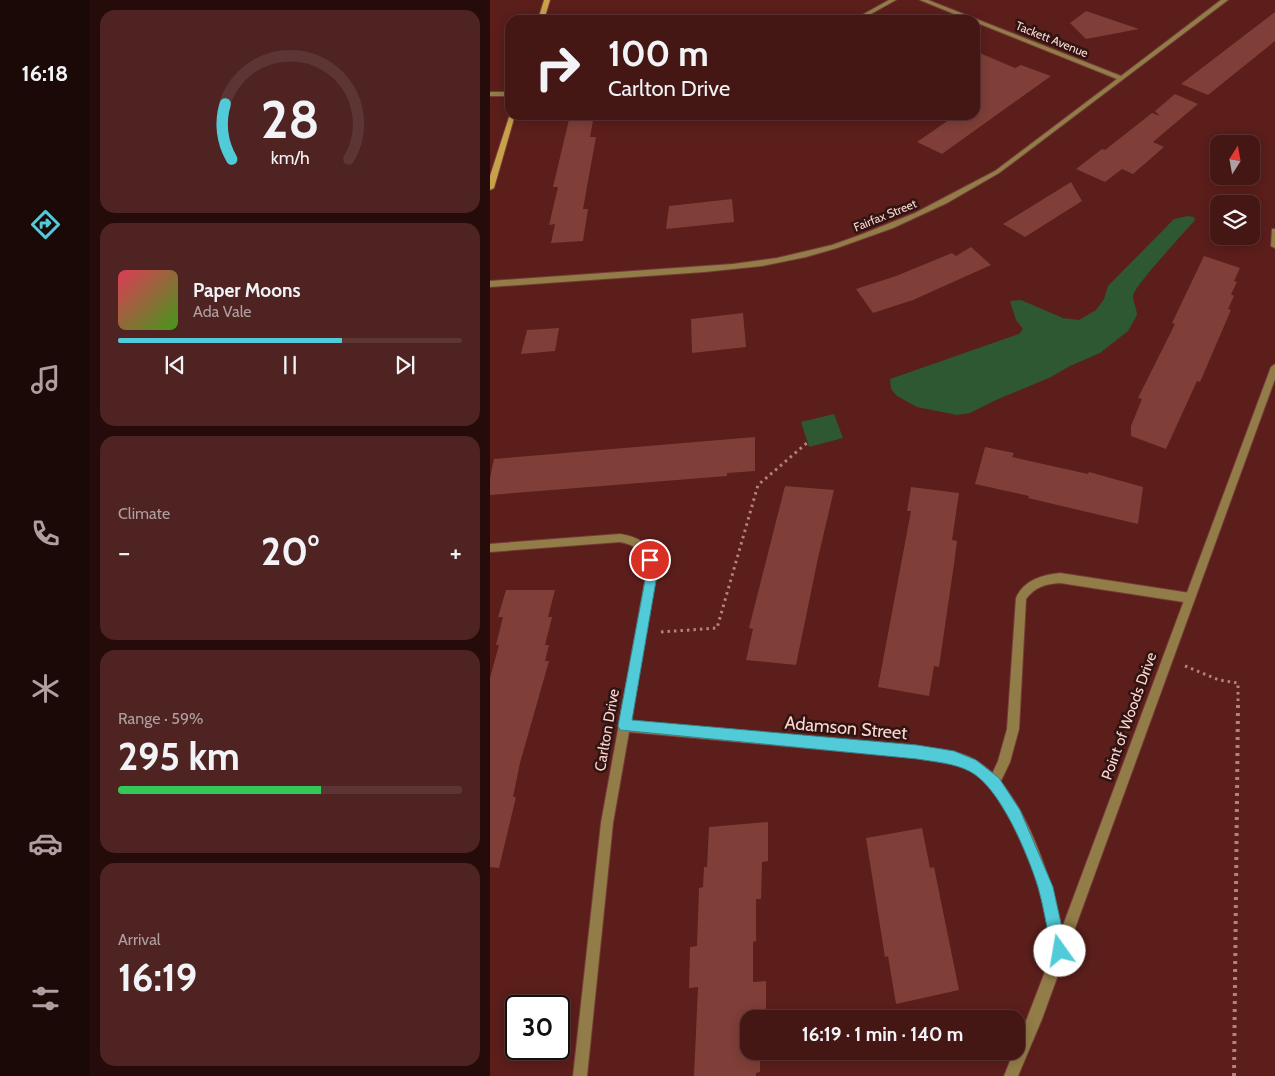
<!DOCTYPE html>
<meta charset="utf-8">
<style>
body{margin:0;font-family:Cabin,sans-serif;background:#4e2322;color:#f1f3f6;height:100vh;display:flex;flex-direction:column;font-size:19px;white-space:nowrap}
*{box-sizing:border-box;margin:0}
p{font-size:16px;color:#af9fa0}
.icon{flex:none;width:28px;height:28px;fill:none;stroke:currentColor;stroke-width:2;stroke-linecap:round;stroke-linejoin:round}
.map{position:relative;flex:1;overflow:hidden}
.details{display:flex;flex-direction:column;gap:10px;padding:10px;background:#250c0b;width:400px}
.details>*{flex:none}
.banner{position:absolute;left:15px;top:15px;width:475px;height:105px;border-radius:15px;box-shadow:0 2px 12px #0003,0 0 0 1px #5c3534;background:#441614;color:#f1f3f6;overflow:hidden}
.needle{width:32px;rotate:11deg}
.controls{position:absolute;left:720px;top:135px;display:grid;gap:10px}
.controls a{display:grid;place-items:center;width:50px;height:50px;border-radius:10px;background:#441614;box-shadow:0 2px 12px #0003,0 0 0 1px #5c3534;font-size:25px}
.speed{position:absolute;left:15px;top:995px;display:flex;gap:10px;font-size:25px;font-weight:700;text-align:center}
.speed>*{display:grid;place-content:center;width:65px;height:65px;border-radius:50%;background:#441614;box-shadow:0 2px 12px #0003,0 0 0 1px #5c3534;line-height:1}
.speed .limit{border:2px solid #111;border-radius:8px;background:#fff;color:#111}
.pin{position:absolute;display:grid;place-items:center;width:42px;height:42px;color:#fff;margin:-21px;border:2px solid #fff;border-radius:50%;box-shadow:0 1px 5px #0007}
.me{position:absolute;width:55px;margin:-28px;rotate:347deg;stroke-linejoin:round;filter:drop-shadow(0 0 4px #0008)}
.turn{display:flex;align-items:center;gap:18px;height:105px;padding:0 20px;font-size:22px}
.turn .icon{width:65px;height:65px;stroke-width:2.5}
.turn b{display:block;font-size:35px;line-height:42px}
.big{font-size:38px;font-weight:700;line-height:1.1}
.details .card{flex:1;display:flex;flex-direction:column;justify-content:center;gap:8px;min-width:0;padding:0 18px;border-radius:15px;background:#4e2322}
.details .dial{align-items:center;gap:0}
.dial svg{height:130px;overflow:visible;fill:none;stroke:#5c3534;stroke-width:7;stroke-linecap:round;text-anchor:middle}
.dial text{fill:#f1f3f6;stroke:none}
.song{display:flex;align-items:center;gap:15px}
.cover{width:60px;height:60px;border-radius:8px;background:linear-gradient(135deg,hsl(350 70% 55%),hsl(100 70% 35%))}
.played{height:5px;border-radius:2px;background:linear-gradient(90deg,#52cbd9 65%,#5c3534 65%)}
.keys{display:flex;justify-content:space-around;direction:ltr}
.heat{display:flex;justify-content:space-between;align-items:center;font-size:28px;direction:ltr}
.charge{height:8px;border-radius:4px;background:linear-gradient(90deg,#34c759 59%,#5c3534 0)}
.trip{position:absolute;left:250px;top:1010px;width:285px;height:50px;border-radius:15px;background:#441614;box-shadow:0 2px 12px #0003,0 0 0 1px #5c3534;font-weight:700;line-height:50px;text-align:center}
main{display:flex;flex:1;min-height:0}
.menu{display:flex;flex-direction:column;width:90px;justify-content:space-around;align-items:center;background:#1b0908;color:#af9fa0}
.menu .icon{width:35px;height:35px}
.menu .selected{color:#52cbd9}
.menu b{font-size:22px;color:#f1f3f6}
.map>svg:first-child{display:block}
.green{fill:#2d5831}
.building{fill:#7f3e38}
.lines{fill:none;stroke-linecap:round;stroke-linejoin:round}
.service-casing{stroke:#753b38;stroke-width:2}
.minor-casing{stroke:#753b38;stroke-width:2}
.secondary-casing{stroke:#753b38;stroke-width:2}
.path-far1{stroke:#b3827d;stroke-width:3;stroke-dasharray:2.5 4;stroke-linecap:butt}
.path{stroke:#b3827d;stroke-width:4;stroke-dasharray:3 5;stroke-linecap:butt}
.service{fill:#927c48;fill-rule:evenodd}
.minor{fill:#927c48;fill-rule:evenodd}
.secondary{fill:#c7a24b;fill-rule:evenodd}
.route{fill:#52cbd9;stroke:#35848d}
.labels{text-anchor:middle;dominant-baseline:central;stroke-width:5;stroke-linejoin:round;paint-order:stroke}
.far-street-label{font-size:12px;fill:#fed6d1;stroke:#2f1411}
.street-label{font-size:15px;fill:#fed6d1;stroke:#2f1411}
.near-street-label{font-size:18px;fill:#fed6d1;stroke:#2f1411}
</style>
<main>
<nav class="menu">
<b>16:18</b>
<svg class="icon selected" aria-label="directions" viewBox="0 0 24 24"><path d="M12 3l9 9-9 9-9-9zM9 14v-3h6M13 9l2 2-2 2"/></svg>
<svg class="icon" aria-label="music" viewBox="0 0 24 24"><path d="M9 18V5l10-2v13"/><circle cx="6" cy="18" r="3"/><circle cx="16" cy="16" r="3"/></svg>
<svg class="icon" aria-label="phone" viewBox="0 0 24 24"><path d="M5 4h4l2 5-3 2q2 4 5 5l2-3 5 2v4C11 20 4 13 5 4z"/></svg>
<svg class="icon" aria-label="climate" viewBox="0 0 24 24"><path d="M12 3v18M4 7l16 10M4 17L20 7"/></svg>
<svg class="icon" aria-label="car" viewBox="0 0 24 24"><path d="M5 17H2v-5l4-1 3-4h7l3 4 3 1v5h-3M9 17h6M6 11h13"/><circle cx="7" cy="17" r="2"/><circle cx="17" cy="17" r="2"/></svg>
<svg class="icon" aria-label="filters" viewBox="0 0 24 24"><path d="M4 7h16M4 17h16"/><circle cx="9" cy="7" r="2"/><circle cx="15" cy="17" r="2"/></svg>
</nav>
<section class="details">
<div class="card dial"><svg viewBox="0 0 100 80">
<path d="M14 69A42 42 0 1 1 86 69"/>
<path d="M14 69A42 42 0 0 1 10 35" stroke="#52cbd9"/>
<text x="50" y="56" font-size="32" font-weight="700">28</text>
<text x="50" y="72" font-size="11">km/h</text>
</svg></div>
<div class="card">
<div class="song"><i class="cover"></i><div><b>Paper Moons</b><p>Ada Vale</p></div></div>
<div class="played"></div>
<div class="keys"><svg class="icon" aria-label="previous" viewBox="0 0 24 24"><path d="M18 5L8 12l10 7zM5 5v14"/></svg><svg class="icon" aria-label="pause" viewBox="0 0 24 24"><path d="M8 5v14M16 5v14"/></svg><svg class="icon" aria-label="next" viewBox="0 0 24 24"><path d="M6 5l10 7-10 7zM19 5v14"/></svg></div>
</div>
<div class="card"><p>Climate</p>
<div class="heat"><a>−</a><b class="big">20°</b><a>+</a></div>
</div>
<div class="card"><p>Range · 59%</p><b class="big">295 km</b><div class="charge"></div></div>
<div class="card"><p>Arrival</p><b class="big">16:19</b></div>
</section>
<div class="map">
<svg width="785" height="1076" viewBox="0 0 785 1076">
<rect width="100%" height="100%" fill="#5b1e1b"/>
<path class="green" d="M 698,216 L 704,217 L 705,220 C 695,232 643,287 643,296 C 643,301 647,310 647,315 L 638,331 L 610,353 L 580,366 L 561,377 L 506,400 L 480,413 L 467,415 L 427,407 L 407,396 L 401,389 L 400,379 L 529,334 L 533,329 L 526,320 L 520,301 L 531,300 L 573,318 L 589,320 L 606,310 L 614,299 L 618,286 L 684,219 Z
M 344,414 L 353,438 L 319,447 L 311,422 Z"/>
<path class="building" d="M 596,11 L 649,29 L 596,39 L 580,23 Z
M 785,12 L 785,41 L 718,95 L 691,84 Z
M 485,51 L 525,68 L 531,65 L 561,76 L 452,154 L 427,142 L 466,115 L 485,115 Z
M 685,94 L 708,104 L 663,142 L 674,147 L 643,174 L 632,169 L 615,182 L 586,169 L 612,149 L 615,150 L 662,113 L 670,116 L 665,111 Z
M 80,115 L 104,115 L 100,137 L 106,137 L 93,209 L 98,209 L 93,241 L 61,243 L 65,224 L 59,225 L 68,187 L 63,187 Z
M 581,182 L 592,201 L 535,237 L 513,224 Z
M 242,199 L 244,222 L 176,229 L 179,206 Z
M 481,247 L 501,265 L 423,300 L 383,313 L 366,289 L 406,276 L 462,253 L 466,256 Z
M 714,256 L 750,268 L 744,281 L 747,282 L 741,294 L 744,296 L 738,309 L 741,310 L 710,382 L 707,381 L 676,449 L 641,436 L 641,426 L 652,399 L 648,398 L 685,324 L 682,323 Z
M 253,313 L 256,347 L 202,353 L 201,319 Z
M 69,328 L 65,351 L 31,354 L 37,330 Z
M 265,437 L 265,471 L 237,473 L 237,476 L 0,495 L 0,478 L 4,459 Z
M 495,447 L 524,453 L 522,457 L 598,474 L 599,472 L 653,487 L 648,524 L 538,498 L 539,496 L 485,484 Z
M 295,486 L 344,490 L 328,558 L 306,665 L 256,660 L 263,629 L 259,628 Z
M 421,487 L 469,493 L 462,540 L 467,541 L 464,564 L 449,667 L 444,666 L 439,696 L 388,687 L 421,511 L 417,511 Z
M 16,590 L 65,590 L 58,617 L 62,617 L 55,645 L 59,645 L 55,661 L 59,661 L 30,763 L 23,797 L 26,797 L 9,868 L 0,867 L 0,678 L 9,645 L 6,645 L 13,617 L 8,617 Z
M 278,822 L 278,861 L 272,862 L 271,899 L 266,899 L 266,941 L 263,942 L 263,982 L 276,981 L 276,1019 L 259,1019 L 259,1051 L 270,1051 L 270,1072 L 266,1073 L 266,1076 L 204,1076 L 208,987 L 199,988 L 200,947 L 207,946 L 209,888 L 213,887 L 214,867 L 217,867 L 219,827 Z
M 432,828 L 440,868 L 444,867 L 469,990 L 406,1004 L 398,956 L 395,957 L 376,838 Z"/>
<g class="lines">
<g class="service-casing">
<path id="service" d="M 570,573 L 700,593 L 704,595 L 705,598 L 704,601 L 700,603 L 570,583 C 555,584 545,587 536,599 L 529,729 L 520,762 L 508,787 L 504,789 L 500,787 L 498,783 L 508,761 L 517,729 L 526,598 C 534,580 552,575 570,573 Z"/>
</g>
<g class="minor-casing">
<path id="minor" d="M 399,0 L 406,0 L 370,20 L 363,20 Z
M 430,0 L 438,0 L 631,76 L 731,0 L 738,0 L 509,173 L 457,203 L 403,228 L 347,248 L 316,257 L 272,266 L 214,272 L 0,287 L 0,281 L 243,264 L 287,258 L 342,245 L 370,235 L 425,213 L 505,171 L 627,79 L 485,22 L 485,20 L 479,20 Z
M 0,92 L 20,92 L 20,96 L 0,96 Z
M 782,229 L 785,229 L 785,248 L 781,246 Z
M 785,364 L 785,379 L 552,1019 L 528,1076 L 514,1076 L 524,1051 L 526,1051 L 526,1047 L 563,951 L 553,903 L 544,872 L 524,826 L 505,794 L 494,781 L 482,771 L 472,766 L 427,758 L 139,732 L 123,823 L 97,1076 L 83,1076 L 111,823 L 156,575 C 154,555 151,546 130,542 L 0,552 L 0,544 L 130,534 C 156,538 164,549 166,575 L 141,721 L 427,746 C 448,749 472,750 490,763 C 534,792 561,878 572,928 L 781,367 Z"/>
</g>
<g class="secondary-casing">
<path id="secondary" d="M 54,0 L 60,0 L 54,20 L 48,20 Z
M 20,114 L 20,115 L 25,115 L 4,188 L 0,190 L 0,176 Z"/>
</g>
<path class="path-far1" d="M 171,632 L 227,628 L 268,485 L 318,442
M 695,666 L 729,680 L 748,683 L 748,704"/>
<path class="path" d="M 744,1076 L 748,703"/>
<use href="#service" class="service"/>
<use href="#minor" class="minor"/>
<use href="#secondary" class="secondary"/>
</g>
<path class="route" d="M 160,555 L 165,556 L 167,575 L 142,720 L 427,745 L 464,751 L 486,760 L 509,778 L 530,810 L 563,887 L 577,951 L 575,956 L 570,958 L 564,956 L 562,951 C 557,930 554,908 548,887 C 538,855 510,786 479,771 C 463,763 445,762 427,759 L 130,730 L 128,726 L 156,575 L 155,560 L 156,556 Z"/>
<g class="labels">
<g class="far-street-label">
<text transform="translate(562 39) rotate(22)">Tackett Avenue</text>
<text transform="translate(395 215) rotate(-22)">Fairfax Street</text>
</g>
<g class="street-label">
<text transform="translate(639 716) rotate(-70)">Point of Woods Drive</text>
<text transform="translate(117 730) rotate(-80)">Carlton Drive</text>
</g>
<g class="near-street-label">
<text transform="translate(356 728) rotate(5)">Adamson Street</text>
</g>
</g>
</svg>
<div class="controls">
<a><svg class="needle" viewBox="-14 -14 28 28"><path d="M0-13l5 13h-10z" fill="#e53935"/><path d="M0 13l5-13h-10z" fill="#af9fa0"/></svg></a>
<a><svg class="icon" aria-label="layers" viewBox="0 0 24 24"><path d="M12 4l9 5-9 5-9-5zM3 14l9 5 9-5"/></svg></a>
</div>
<div class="speed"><div class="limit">30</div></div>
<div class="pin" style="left:160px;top:560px;background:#d93025"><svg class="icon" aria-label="arrive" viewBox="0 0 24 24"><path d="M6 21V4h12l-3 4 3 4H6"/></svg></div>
<svg class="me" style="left:570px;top:951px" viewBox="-20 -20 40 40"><circle r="19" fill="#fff"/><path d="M0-13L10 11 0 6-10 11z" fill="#52cbd9"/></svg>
<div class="trip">16:19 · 1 min · 140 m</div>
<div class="banner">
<div class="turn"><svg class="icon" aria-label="right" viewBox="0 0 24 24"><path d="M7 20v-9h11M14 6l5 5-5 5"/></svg><div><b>100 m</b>Carlton Drive</div></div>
</div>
</div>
</main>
